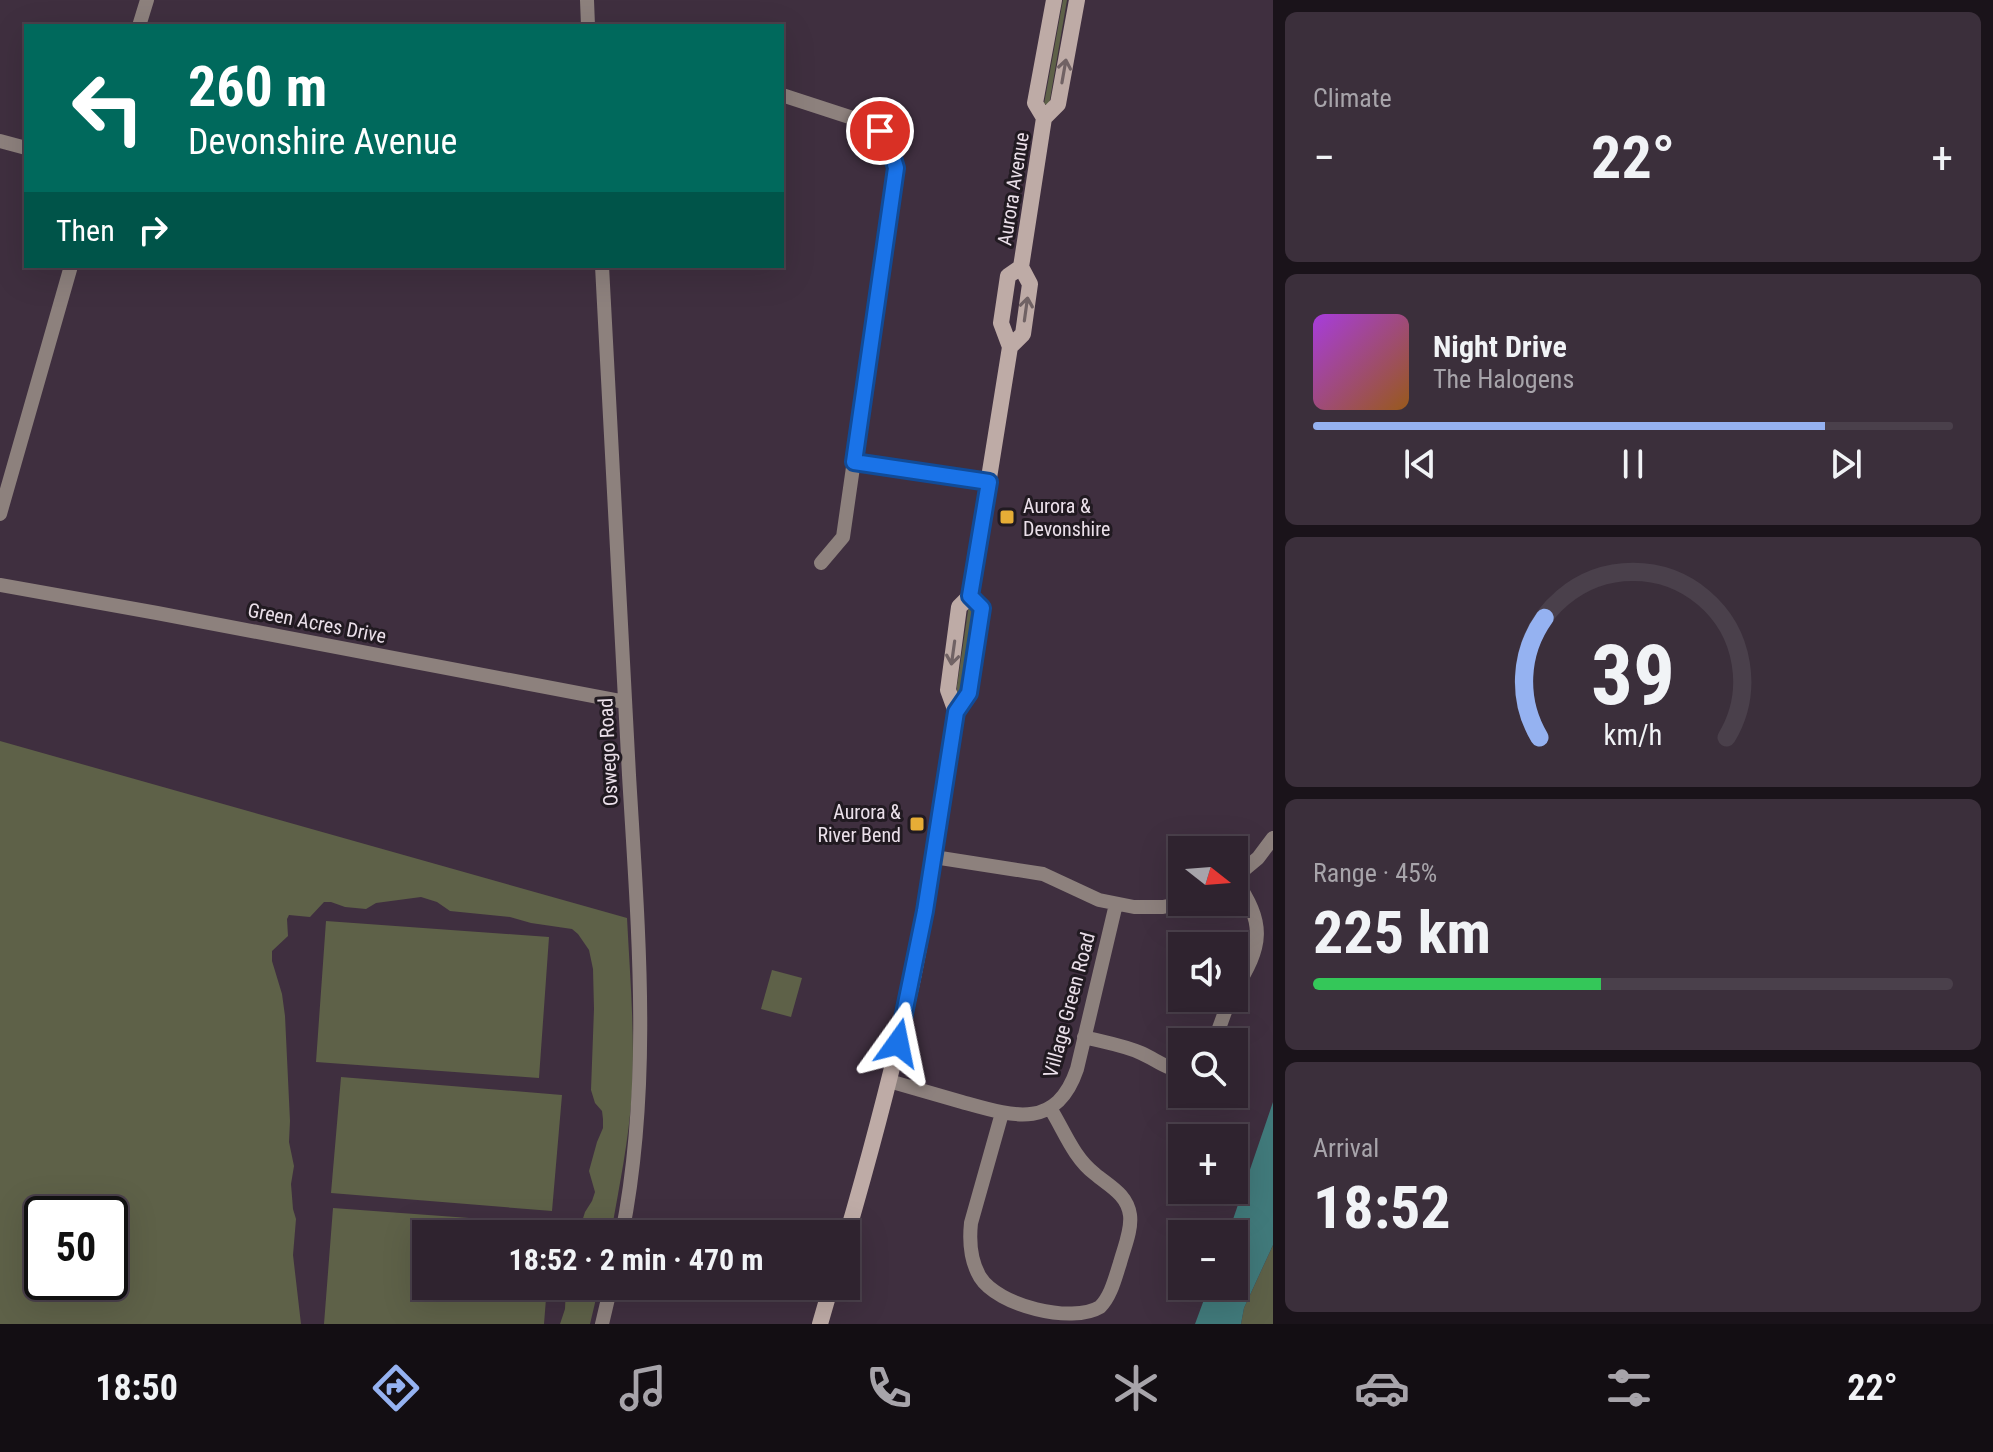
<!DOCTYPE html>
<meta charset="utf-8">
<style>
body{margin:0;font-family:"Roboto Condensed",sans-serif;background:#3b2f3b;color:#f1f3f6;height:100vh;display:flex;flex-direction:column;font-size:30px;white-space:nowrap}
*{box-sizing:border-box;margin:0}
p{font-size:26px;color:#a7a4aa}
.icon{flex:none;width:44px;height:44px;fill:none;stroke:currentColor;stroke-width:2;stroke-linecap:round;stroke-linejoin:round}
.map{position:relative;flex:1;overflow:hidden}
.sheet{display:flex;flex-direction:column;gap:12px;padding:12px;background:#1a131a;width:720px}
.sheet>*{flex:none}
.hud{position:absolute;left:24px;top:24px;width:760px;height:244px;border-radius:0px;box-shadow:0 8px 32px #0002,0 0 0 2px #4a404b;background:#00695c;color:#fff;overflow:hidden}
.needle{width:52px;rotate:107deg}
.fabs{position:absolute;left:1168px;top:836px;display:grid;gap:16px}
.fabs a{display:grid;place-items:center;width:80px;height:80px;border-radius:0px;background:#2f232f;box-shadow:0 8px 32px #0002,0 0 0 2px #4a404b;font-size:40px}
.speed{position:absolute;left:24px;top:1196px;display:flex;gap:16px;font-size:40px;font-weight:700;text-align:center}
.speed>*{display:grid;place-content:center;width:104px;height:104px;border-radius:50%;background:#2f232f;box-shadow:0 8px 32px #0002,0 0 0 2px #4a404b;line-height:1}
.speed .limit{border:4px solid #111;border-radius:12px;background:#fff;color:#111}
.pin{position:absolute;display:grid;place-items:center;width:68px;height:68px;color:#fff;margin:-34px;border:4px solid #fff;border-radius:50%;box-shadow:0 2px 8px #0007}
.me{position:absolute;width:88px;margin:-44px;rotate:12deg;stroke-linejoin:round;filter:drop-shadow(0 0 6px #0008)}
.turn{display:flex;align-items:center;gap:28px;height:168px;padding:0 32px;font-size:36px}
.turn .icon{width:104px;height:104px;stroke-width:2.5}
.turn b{display:block;font-size:56px;line-height:68px}
.then{display:flex;align-items:center;height:76px;padding:0 32px;background:#0003;gap:16px;font-size:30px}
.big{font-size:60px;font-weight:700;line-height:1.1}
.sheet .tile{flex:1;display:flex;flex-direction:column;justify-content:center;gap:12px;min-width:0;padding:0 28px;border-radius:12px;background:#3b2f3b}
.sheet .dial{align-items:center;gap:0}
.dial svg{height:208px;overflow:visible;fill:none;stroke:#4a404b;stroke-width:7;stroke-linecap:round;text-anchor:middle}
.dial text{fill:#f1f3f6;stroke:none}
.song{display:flex;align-items:center;gap:24px}
.cover{width:96px;height:96px;border-radius:12px;background:linear-gradient(135deg,hsl(280 70% 55%),hsl(30 70% 35%))}
.played{height:8px;border-radius:4px;background:linear-gradient(90deg,#95b2f1 80%,#4a404b 80%)}
.keys{display:flex;justify-content:space-around;direction:ltr}
.heat{display:flex;justify-content:space-between;align-items:center;font-size:44px;direction:ltr}
.charge{height:12px;border-radius:6px;background:linear-gradient(90deg,#34c759 45%,#4a404b 0)}
.trip{position:absolute;left:412px;top:1220px;width:448px;height:80px;border-radius:0px;background:#2f232f;box-shadow:0 8px 32px #0002,0 0 0 2px #4a404b;font-weight:700;line-height:80px;text-align:center}
.dock{display:flex;height:128px;justify-content:space-around;align-items:center;background:#130e13;color:#a7a4aa}
.dock .icon{width:56px;height:56px}
.dock .current{color:#95b2f1}
.dock b{font-size:36px;color:#f1f3f6}
main{display:flex;flex:1;min-height:0}
.map>svg:first-child{display:block}
.green{fill:#5e6148;fill-rule:evenodd}
.water{fill:#417a7b}
.lines{fill:none;stroke-linecap:round;stroke-linejoin:round}
.street{stroke:#8d817d;stroke-width:14}
.secondary{stroke:#beaba6;stroke-width:16}
.oneway{stroke:#706264}
.route-casing{stroke:#114b97;stroke-width:20}
.route{stroke:#1a73e8;stroke-width:14}
.poi-dot{fill:#e6ad36;stroke:#211a21;stroke-width:3}
.labels{text-anchor:middle;dominant-baseline:central;stroke-width:6;stroke-linejoin:round;paint-order:stroke}
.street-label{font-size:20px;fill:#ebe0ea;stroke:#211a21}
.poi-label{font-size:20px;fill:#ebe0ea;stroke:#211a21;text-anchor:start}
</style>
<main>
<div class="map">
<svg width="1273" height="1324" viewBox="0 0 1273 1324">
<rect width="100%" height="100%" fill="#3f2f3f"/>
<path class="green" d="M 1063,0 L 1067,0 L 1049,105 L 1044,104 Z
M 969,604 L 972,605 L 971,629 L 960,696 L 957,696 L 957,686 Z
M 0,741 L 627,918 C 630,976 635,1034 632,1092 C 629,1140 619,1187 611,1234 L 578,1234 L 585,1212 L 592,1201 L 595,1192 L 589,1171 L 597,1142 L 603,1128 L 603,1119 L 602,1111 L 595,1103 L 591,1090 L 594,1009 L 593,969 L 589,950 L 578,934 L 572,929 L 531,923 L 510,917 L 450,911 L 437,902 L 421,897 L 376,903 L 366,909 L 345,907 L 331,902 L 324,902 L 310,917 L 289,915 L 287,919 L 288,936 L 272,951 L 272,961 L 282,994 L 285,1016 L 290,1121 L 289,1142 L 294,1166 L 291,1184 L 293,1209 L 296,1219 L 293,1255 L 301,1324 L 0,1324 ZM 42,1214 L 110,1214 L 110,1282 L 42,1282 Z
M 326,921 L 549,937 L 539,1078 L 316,1062 Z
M 772,970 L 802,978 L 791,1017 L 761,1009 Z
M 341,1077 L 562,1095 L 552,1211 L 331,1193 Z
M 333,1208 L 552,1224 L 551,1234 L 426,1234 L 426,1286 L 547,1286 L 544,1324 L 324,1324 Z
M 1273,1245 L 1273,1324 L 1241,1324 L 1244,1308 Z
M 566,1286 L 599,1286 L 590,1324 L 560,1324 L 565,1309 Z"/>
<path class="water" d="M 1273,1102 L 1273,1245 L 1244,1308 L 1241,1324 L 1195,1324 L 1209,1286 L 1234,1286 L 1234,1234 L 1228,1234 Z"/>
<g class="lines">
<path class="street" d="M 587,0 L 588,26
M 139,26 L 147,0
M 782,95 L 868,123 C 884,134 893,147 896,168 L 843,537 L 821,563
M 0,141 L 26,148
M 602,266 C 611,436 620,605 629,775 C 638,928 652,1082 622,1234
M 854,462 L 989,482
M 0,514 L 71,266
M 0,585 L 157,613 L 625,702
M 934,857 L 1043,874 L 1099,900 L 1134,907 L 1163,907 L 1187,902
M 1234,878 L 1258,858 L 1273,838
M 1234,991 C 1263,945 1266,924 1234,878
M 1084,1037 C 1103,1042 1123,1045 1141,1053 C 1155,1059 1166,1069 1182,1071
M 1214,1042 L 1230,998
M 889,1081 C 914,1088 938,1095 962,1102 C 1012,1116 1056,1131 1077,1069 L 1116,904
M 1002,1113 L 971,1223 C 969,1242 970,1260 980,1277 C 998,1306 1072,1324 1100,1307 C 1111,1296 1115,1278 1120,1263 C 1124,1248 1132,1230 1130,1215 C 1127,1194 1109,1186 1095,1174 C 1073,1157 1064,1130 1050,1108
M 602,1324 L 611,1286"/>
<path class="secondary" d="M 1044,118 L 1035,103 L 1054,0
M 1010,347 L 1023,334 L 1030,284 L 1021,267 L 1044,118 L 1058,104 L 1077,0
M 956,712 L 948,690 L 959,607 L 970,596 L 1010,347 L 1001,323 L 1008,276 L 1021,267
M 846,1238 C 871,1152 894,1065 913,978 C 931,890 943,801 956,712 L 969,693 L 982,608 L 970,596
M 820,1324 L 831,1286"/>
</g>
<defs><path id="oneway-shaft" d="M-6 0H5M1.5-3L5.5 0L1.5 3" fill="none" stroke-width="1.6" stroke-linecap="round" stroke-linejoin="round" transform="scale(2)"/></defs>
<g class="oneway">
<use href="#oneway-shaft" transform="translate(1064 71) rotate(-80)"/>
<use href="#oneway-shaft" transform="translate(1026 309) rotate(-82)"/>
<use href="#oneway-shaft" transform="translate(953 653) rotate(98)"/>
</g>
<g class="lines">
<g class="route-casing">
<path id="route" d="M 880,131 L 889,144 L 896,168 L 854,462 L 989,482 L 970,596 L 982,608 L 969,693 L 956,712 L 925,911 L 898,1043"/>
</g>
<use href="#route" class="route"/>
</g>
<g class="poi-dot">
<rect x="999" y="509" width="16" height="16" rx="4"/>
<rect x="909" y="816" width="16" height="16" rx="4"/>
</g>
<g class="labels">
<g class="street-label">
<text transform="translate(1013 189) rotate(-81)">Aurora Avenue</text>
<text transform="translate(317 623) rotate(11)">Green Acres Drive</text>
<text transform="translate(608 752) rotate(-93)">Oswego Road</text>
<text transform="translate(1069 1005) rotate(-75)">Village Green Road</text>
</g>
<g class="poi-label">
<text x="1023" y="506">Aurora &amp;<tspan x="1023" dy="23">Devonshire</tspan></text>
<text x="901" y="812" text-anchor="end">Aurora &amp;<tspan x="901" dy="23">River Bend</tspan></text>
</g>
</g>
</svg>
<div class="fabs">
<a><svg class="needle" viewBox="-14 -14 28 28"><path d="M0-13l5 13h-10z" fill="#e53935"/><path d="M0 13l5-13h-10z" fill="#a7a4aa"/></svg></a>
<a><svg class="icon" aria-label="sound" viewBox="0 0 24 24"><path d="M4 9h4l5-4v14l-5-4H4zM17 9q2 3 0 6"/></svg></a>
<a><svg class="icon" aria-label="search" viewBox="0 0 24 24"><circle cx="10" cy="10" r="6"/><path d="M15 15l6 6"/></svg></a>
<a>+</a>
<a>−</a>
</div>
<div class="speed"><div class="limit">50</div></div>
<div class="pin" style="left:880px;top:131px;background:#d93025"><svg class="icon" aria-label="arrive" viewBox="0 0 24 24"><path d="M6 21V4h12l-3 4 3 4H6"/></svg></div>
<svg class="me" style="left:898px;top:1043px" viewBox="-20 -20 40 40"><path d="M0-17L14 15 0 8-14 15z" fill="#1a73e8" stroke="#fff" stroke-width="4"/></svg>
<div class="trip">18:52 · 2 min · 470 m</div>
<div class="hud">
<div class="turn"><svg class="icon" aria-label="left" viewBox="0 0 24 24"><path d="M17 20v-9H6M10 6l-5 5 5 5"/></svg><div><b>260 m</b>Devonshire Avenue</div></div>
<div class="then">Then<svg class="icon" aria-label="right" viewBox="0 0 24 24"><path d="M7 20v-9h11M14 6l5 5-5 5"/></svg></div>
</div>
</div>
<section class="sheet">
<div class="tile"><p>Climate</p>
<div class="heat"><a>−</a><b class="big">22°</b><a>+</a></div>
</div>
<div class="tile">
<div class="song"><i class="cover"></i><div><b>Night Drive</b><p>The Halogens</p></div></div>
<div class="played"></div>
<div class="keys"><svg class="icon" aria-label="previous" viewBox="0 0 24 24"><path d="M18 5L8 12l10 7zM5 5v14"/></svg><svg class="icon" aria-label="pause" viewBox="0 0 24 24"><path d="M8 5v14M16 5v14"/></svg><svg class="icon" aria-label="next" viewBox="0 0 24 24"><path d="M6 5l10 7-10 7zM19 5v14"/></svg></div>
</div>
<div class="tile dial"><svg viewBox="0 0 100 80">
<path d="M14 69A42 42 0 1 1 86 69"/>
<path d="M14 69A42 42 0 0 1 16 23" stroke="#95b2f1"/>
<text x="50" y="56" font-size="32" font-weight="700">39</text>
<text x="50" y="72" font-size="11">km/h</text>
</svg></div>
<div class="tile"><p>Range · 45%</p><b class="big">225 km</b><div class="charge"></div></div>
<div class="tile"><p>Arrival</p><b class="big">18:52</b></div>
</section>
</main>
<nav class="dock">
<b>18:50</b>
<svg class="icon current" aria-label="directions" viewBox="0 0 24 24"><path d="M12 3l9 9-9 9-9-9zM9 14v-3h6M13 9l2 2-2 2"/></svg>
<svg class="icon" aria-label="music" viewBox="0 0 24 24"><path d="M9 18V5l10-2v13"/><circle cx="6" cy="18" r="3"/><circle cx="16" cy="16" r="3"/></svg>
<svg class="icon" aria-label="phone" viewBox="0 0 24 24"><path d="M5 4h4l2 5-3 2q2 4 5 5l2-3 5 2v4C11 20 4 13 5 4z"/></svg>
<svg class="icon" aria-label="climate" viewBox="0 0 24 24"><path d="M12 3v18M4 7l16 10M4 17L20 7"/></svg>
<svg class="icon" aria-label="car" viewBox="0 0 24 24"><path d="M5 17H2v-5l4-1 3-4h7l3 4 3 1v5h-3M9 17h6M6 11h13"/><circle cx="7" cy="17" r="2"/><circle cx="17" cy="17" r="2"/></svg>
<svg class="icon" aria-label="filters" viewBox="0 0 24 24"><path d="M4 7h16M4 17h16"/><circle cx="9" cy="7" r="2"/><circle cx="15" cy="17" r="2"/></svg>
<b>22°</b>
</nav>
